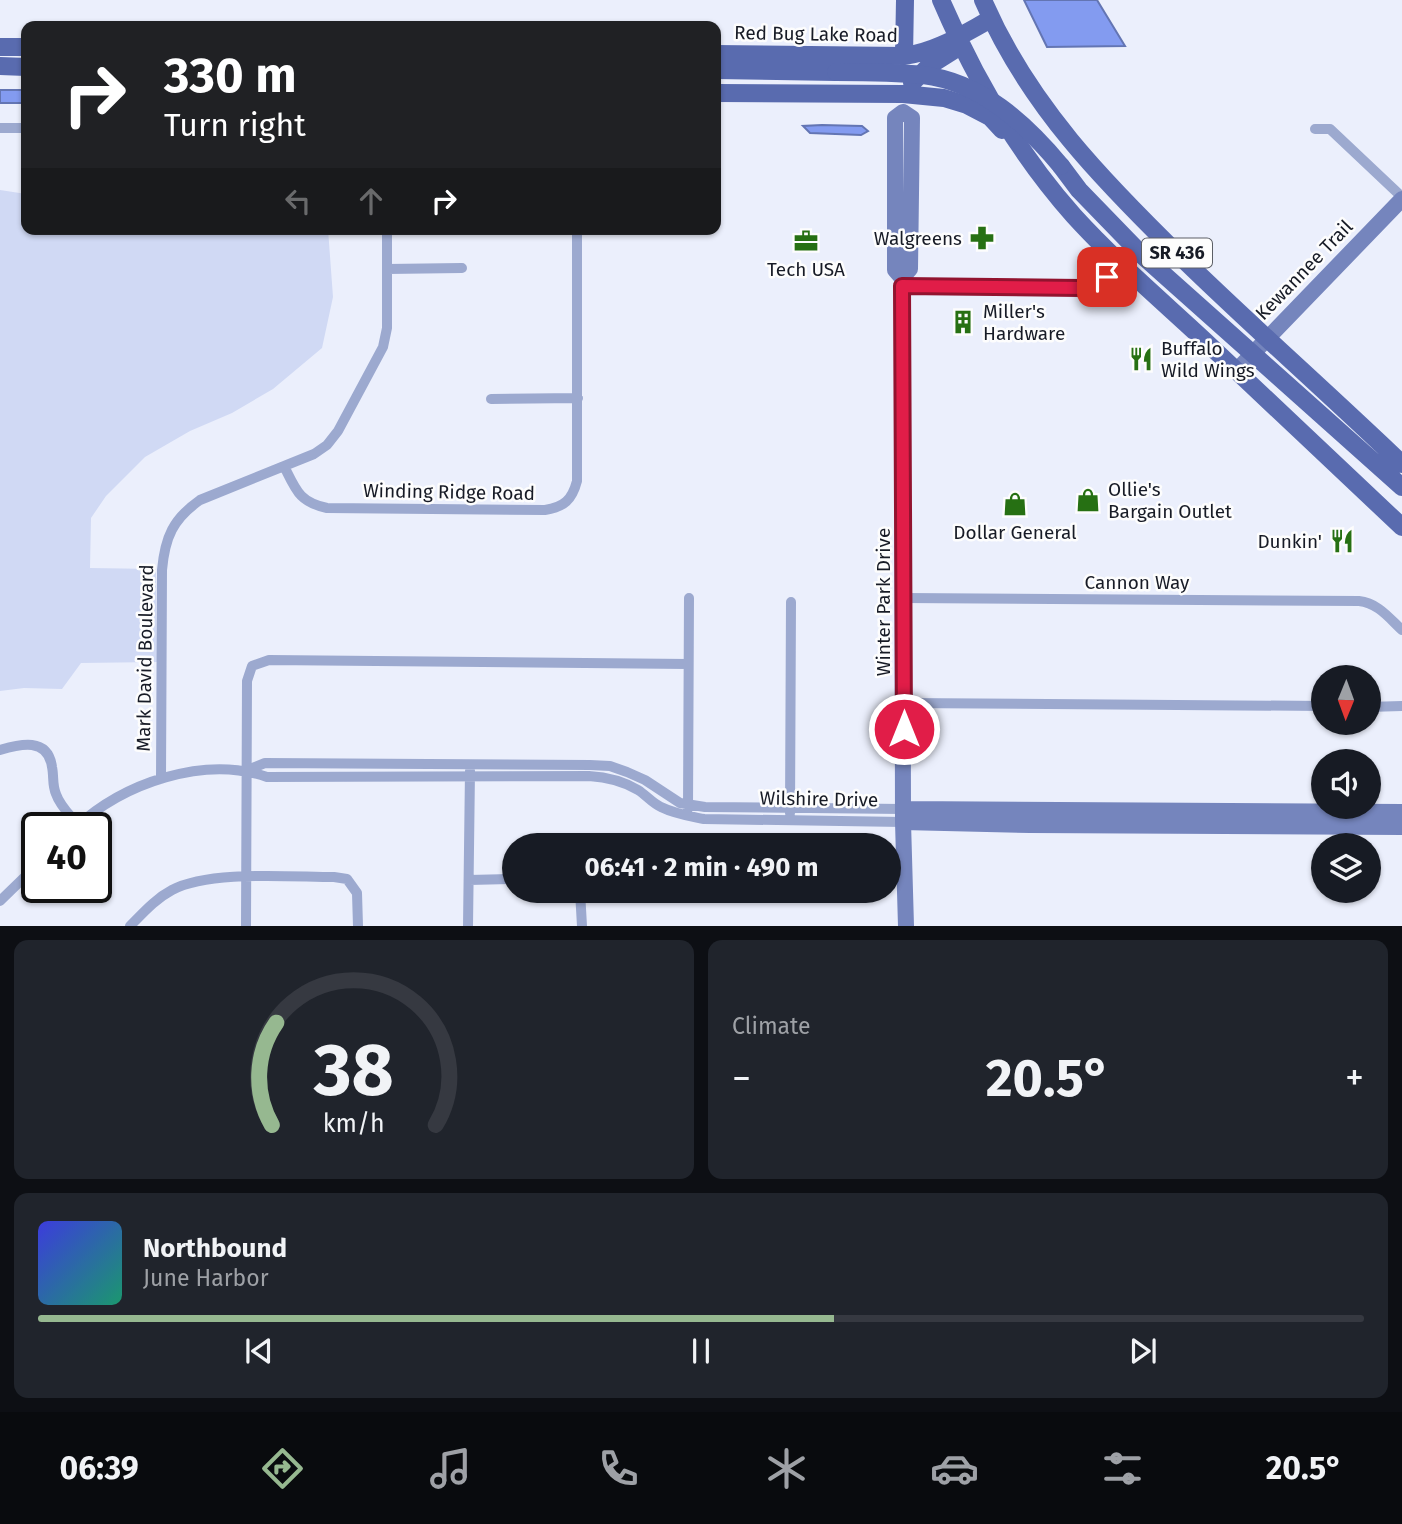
<!DOCTYPE html>
<meta charset="utf-8">
<style>
body{margin:0;font-family:"Fira Sans",sans-serif;background:#20242c;color:#f1f3f6;height:100vh;display:flex;flex-direction:column;font-size:26px;white-space:nowrap}
*{box-sizing:border-box;margin:0}
p{font-size:23px;color:#9ea1a6}
.icon{flex:none;width:38px;height:38px;fill:none;stroke:currentColor;stroke-width:2;stroke-linecap:round;stroke-linejoin:round}
.map{position:relative;height:926px;overflow:hidden}
.side{display:flex;flex-direction:column;gap:14px;padding:14px;background:#0d0f14;flex:1}
.side>*{flex:none}
.hud{position:absolute;left:21px;top:21px;width:700px;height:214px;border-radius:14px;box-shadow:0 2px 5px #0004;background:#202124;color:#fff;overflow:hidden}
.needle{width:46px;rotate:181deg}
.tools{position:absolute;left:1311px;top:665px;display:grid;gap:14px}
.tools a{display:grid;place-items:center;width:70px;height:70px;border-radius:50%;background:#171b24;box-shadow:0 2px 5px #0004;font-size:35px}
.speed{position:absolute;left:21px;top:812px;display:flex;gap:14px;font-size:35px;font-weight:700;text-align:center}
.speed>*{display:grid;place-content:center;width:91px;height:91px;border-radius:50%;background:#171b24;box-shadow:0 2px 5px #0004;line-height:1}
.speed .limit{border:4px solid #111;border-radius:10px;background:#fff;color:#111}
.pin{position:absolute;display:grid;place-items:center;width:60px;height:60px;color:#fff;margin:-30px;border-radius:14px;box-shadow:0 4px 10px #0006}
.me{position:absolute;width:77px;margin:-38px;rotate:0deg;stroke-linejoin:round;filter:drop-shadow(0 0 5px #0008)}
.turn{display:flex;align-items:center;gap:24px;height:147px;padding:0 28px;font-size:32px}
.turn .icon{width:91px;height:91px;stroke-width:2.5}
.turn b{display:block;font-size:49px;line-height:60px}
.lanes{display:flex;align-items:center;height:66px;padding:0 28px;background:#0003;justify-content:center;gap:35px;direction:ltr}
.lanes .off{opacity:.35}
.big{font-size:52px;font-weight:700;line-height:1.1}
.side .widget{flex:1;display:flex;flex-direction:column;justify-content:center;gap:10px;min-width:0;padding:0 24px;border-radius:14px;background:#20242c}
.side .dial{align-items:center;gap:0}
.dial svg{height:182px;overflow:visible;fill:none;stroke:#363941;stroke-width:7;stroke-linecap:round;text-anchor:middle}
.dial text{fill:#f1f3f6;stroke:none}
.song{display:flex;align-items:center;gap:21px}
.cover{width:84px;height:84px;border-radius:10px;background:linear-gradient(135deg,hsl(240 70% 55%),hsl(160 70% 35%))}
.played{height:7px;border-radius:4px;background:linear-gradient(90deg,#96b890 60%,#363941 60%)}
.keys{display:flex;justify-content:space-around;direction:ltr}
.heat{display:flex;justify-content:space-between;align-items:center;font-size:38px;direction:ltr}
.side .tiles{flex:1;display:grid;gap:14px;grid-template-columns:1fr 1fr}
.widget:last-child{grid-column:span 2}
.trip{position:absolute;left:502px;top:833px;width:399px;height:70px;border-radius:35px;background:#171b24;box-shadow:0 2px 5px #0004;font-weight:700;line-height:70px;text-align:center}
.tab-bar{display:flex;height:112px;justify-content:space-around;align-items:center;background:#090b0e;color:#9ea1a6}
.tab-bar .icon{width:49px;height:49px}
.tab-bar .active{color:#96b890}
.tab-bar b{font-size:32px;color:#f1f3f6}
.map>svg:first-child{display:block}
.green{fill:#d0d9f4}
.water{fill:#839bf0;stroke:#6375b3;stroke-width:2}
.lines{fill:none;stroke-linecap:round;stroke-linejoin:round}
.street{stroke:#9ca9cf;stroke-width:10}
.secondary{stroke:#7585bd;stroke-width:16}
.primary{stroke:#596baf;stroke-width:18}
.primary-bridge{stroke:#596baf;stroke-width:18}
.route-casing{stroke:#92132f;stroke-width:18}
.route{stroke:#e11d48;stroke-width:12}
.labels{text-anchor:middle;dominant-baseline:central;stroke-width:5;stroke-linejoin:round;paint-order:stroke}
.shield{fill:#fdfdfd;stroke:#5c5f66;stroke-width:2}
.shield-label{font-size:18px;font-weight:bold;fill:#171b26}
.street-label{font-size:19px;fill:#171b26;stroke:#fdfdfd}
.poi-label{font-size:19px;fill:#171b26;stroke:#fdfdfd;text-anchor:start}
</style>
<div class="map">
<svg width="1402" height="926" viewBox="0 0 1402 926">
<rect width="100%" height="100%" fill="#ebeffc"/>
<path class="green" d="M 0,190 L 26,194 L 26,229 L 328,229 L 333,297 L 322,348 L 273,389 L 232,413 L 190,431 L 145,457 L 106,496 L 91,518 L 90,568 L 156,569 L 157,662 L 81,663 L 62,689 L 24,688 L 0,691 Z"/>
<path class="water" d="M 1024,0 L 1097,0 L 1125,46 L 1047,47 Z
M 0,90 L 26,90 L 26,103 L 0,103 Z
M 822,125 L 862,126 L 868,131 L 861,135 L 810,133 L 803,126 Z"/>
<g class="lines">
<path class="street" d="M 0,128 L 26,128
M 1315,129 L 1330,129 L 1402,197
M 387,269 L 462,268
M 902,286 L 1081,288 L 1099,284 L 1121,262
M 491,399 L 578,398
M 284,466 C 296,490 299,502 327,508 L 545,510 C 564,507 572,500 577,481 L 577,229
M 904,598 L 1359,601 C 1378,603 1389,618 1402,630
M 904,703 L 1323,706
M 1368,707 L 1402,706
M 0,750 C 20,744 48,737 52,767 C 54,776 52,785 56,794 C 60,806 70,815 78,825
M 247,770 L 265,763 L 590,765 L 610,766 L 627,772 L 645,780 L 680,803 L 705,807 L 903,809
M 161,779 L 162,570 C 165,537 173,519 200,500 L 314,454 L 327,445 L 338,431 L 383,347 L 387,328 L 387,229
M 688,809 L 689,598
M 790,813 L 791,602
M 75,828 C 123,783 204,755 267,777 L 589,776 C 606,777 623,781 638,790 C 646,795 652,803 661,807 C 675,814 689,816 704,819 L 903,822
M 469,880 L 514,879
M 580,891 L 582,926
M 0,901 L 37,865
M 130,926 C 143,913 155,899 172,890 C 209,870 291,877 334,877 L 347,879 L 357,893 L 358,926
M 246,926 L 247,681 L 252,666 L 269,660 L 688,664
M 468,926 L 470,771"/>
<path class="secondary" d="M 903,112 L 895,118 L 895,270 L 902,278 L 903,822 L 906,926
M 902,278 L 910,269 L 912,118 L 903,112
M 1236,371 L 1402,199
M 903,809 L 1402,812
M 903,822 L 1030,825 L 1402,827"/>
<path class="primary" d="M 941,0 C 974,77 1018,153 1074,216 C 1115,261 1161,300 1205,341 C 1271,403 1336,465 1402,527
M 983,0 C 1028,105 1104,182 1184,260 C 1255,329 1330,395 1402,464
M 0,47 L 26,47
M 716,54 L 904,56 C 936,52 963,34 991,19
M 904,56 L 905,0
M 0,66 L 26,67
M 716,70 L 836,72
M 912,83 L 929,66 L 956,49
M 716,93 L 903,94 L 944,98 L 967,105 L 990,117 L 1002,130
M 1061,166 L 1079,190 L 1143,256 L 1402,487"/>
<path class="primary-bridge" d="M 836,72 C 865,72 894,72 923,75 C 981,82 1026,124 1061,166"/>
</g>
<g class="lines">
<g class="route-casing">
<path id="route" d="M 904,729 L 902,286 L 1081,288 L 1099,284 L 1107,277"/>
</g>
<use href="#route" class="route"/>
</g>
<defs>
<g id="pharmacy-bare" transform="scale(1.89)"><path d="M-2-6h4v4h4v4h-4v4h-4v-4h-4v-4h4Z" fill="#267013" stroke="#fdfdfd" stroke-width="2.5" paint-order="stroke"/></g>
<g id="office-bare" transform="scale(1.89)"><path d="M-6-3h4V-5.5h4V-3h4V5H-6ZM-1-4.5V-3h2v-1.5ZM-6 0V1H6V0Z" fill="#267013" stroke="#fdfdfd" stroke-width="2.5" paint-order="stroke"/></g>
<g id="building-bare" transform="scale(1.89)"><path d="M-4-6H4V6H1V3H-1V6H-4ZM-2.5-4.3h1.7v1.8h-1.7ZM.8-4.3h1.7v1.8H.8ZM-2.5-1h1.7V.8h-1.7ZM.8-1h1.7V.8H.8Z" fill="#267013" stroke="#fdfdfd" stroke-width="2.5" paint-order="stroke"/></g>
<g id="restaurant-bare" transform="scale(1.89)"><path d="M-5-6h1v4h1v-4h1v4h1v-4h1v5L-1.5 .5V6h-2V.5L-5-1ZM5-6V6H3V1.5H1.5Q1.5-4 5-6Z" fill="#267013" stroke="#fdfdfd" stroke-width="2.5" paint-order="stroke"/></g>
<g id="shop-bare" transform="scale(1.89)"><path d="M-5-2.5h2.3a2.7 3.5 0 0 1 5.4 0H5L5.5 6h-11ZM-1.5-2.5h3a1.5 2.3 0 0 0-3 0Z" fill="#267013" stroke="#fdfdfd" stroke-width="2.5" paint-order="stroke"/></g>
</defs>
<g fill-rule="evenodd">
<use href="#pharmacy-bare" x="982" y="238"/>
<use href="#office-bare" x="806" y="241"/>
<use href="#building-bare" x="963" y="322"/>
<use href="#restaurant-bare" x="1141" y="359"/>
<use href="#shop-bare" x="1088" y="500"/>
<use href="#shop-bare" x="1015" y="504"/>
<use href="#restaurant-bare" x="1342" y="541"/>
</g>
<g class="labels">
<rect class="shield" x="1142" y="238.5" width="70" height="29" rx="5"/>
<g class="shield-label">
<text x="1177" y="253">SR 436</text>
</g>
<g class="street-label">
<text transform="translate(816 34) rotate(1)">Red Bug Lake Road</text>
<text transform="translate(1304 270) rotate(-46)">Kewannee Trail</text>
<text transform="translate(449 492) rotate(1)">Winding Ridge Road</text>
<text x="1137" y="582">Cannon Way</text>
<text transform="translate(883 602) rotate(-90)">Winter Park Drive</text>
<text transform="translate(145 658) rotate(-89)">Mark David Boulevard</text>
<text transform="translate(819 799) rotate(1)">Wilshire Drive</text>
</g>
<g class="poi-label">
<text x="962" y="238" text-anchor="end">Walgreens</text>
<text x="806" y="269" text-anchor="middle">Tech USA</text>
<text x="983" y="311">Miller's<tspan x="983" dy="22">Hardware</tspan></text>
<text x="1161" y="348">Buffalo<tspan x="1161" dy="22">Wild Wings</tspan></text>
<text x="1108" y="489">Ollie's<tspan x="1108" dy="22">Bargain Outlet</tspan></text>
<text x="1015" y="532" text-anchor="middle">Dollar General</text>
<text x="1322" y="541" text-anchor="end">Dunkin'</text>
</g>
</g>
</svg>
<div class="tools">
<a><svg class="needle" viewBox="-14 -14 28 28"><path d="M0-13l5 13h-10z" fill="#e53935"/><path d="M0 13l5-13h-10z" fill="#9ea1a6"/></svg></a>
<a><svg class="icon" aria-label="sound" viewBox="0 0 24 24"><path d="M4 9h4l5-4v14l-5-4H4zM17 9q2 3 0 6"/></svg></a>
<a><svg class="icon" aria-label="layers" viewBox="0 0 24 24"><path d="M12 4l9 5-9 5-9-5zM3 14l9 5 9-5"/></svg></a>
</div>
<div class="speed"><div class="limit">40</div></div>
<div class="pin" style="left:1107px;top:277px;background:#d93025"><svg class="icon" aria-label="arrive" viewBox="0 0 24 24"><path d="M6 21V4h12l-3 4 3 4H6"/></svg></div>
<svg class="me" style="left:904px;top:729px" viewBox="-20 -20 40 40"><circle r="17" fill="#e11d48" stroke="#fff" stroke-width="3"/><path d="M0-11L8 9 0 5-8 9z" fill="#fff"/></svg>
<div class="trip">06:41 · 2 min · 490 m</div>
<div class="hud">
<div class="turn"><svg class="icon" aria-label="right" viewBox="0 0 24 24"><path d="M7 20v-9h11M14 6l5 5-5 5"/></svg><div><b>330 m</b>Turn right</div></div>
<div class="lanes"><svg class="icon off" aria-label="left" viewBox="0 0 24 24"><path d="M17 20v-9H6M10 6l-5 5 5 5"/></svg><svg class="icon off" aria-label="ahead" viewBox="0 0 24 24"><path d="M12 20V5M6 11l6-6 6 6"/></svg><svg class="icon" aria-label="right" viewBox="0 0 24 24"><path d="M7 20v-9h11M14 6l5 5-5 5"/></svg></div>
</div>
</div>
<section class="side">
<div class="tiles">
<div class="widget dial"><svg viewBox="0 0 100 80">
<path d="M14 69A42 42 0 1 1 86 69"/>
<path d="M14 69A42 42 0 0 1 16 24" stroke="#96b890"/>
<text x="50" y="56" font-size="32" font-weight="700">38</text>
<text x="50" y="72" font-size="11">km/h</text>
</svg></div>
<div class="widget"><p>Climate</p>
<div class="heat"><a>−</a><b class="big">20.5°</b><a>+</a></div>
</div>
<div class="widget">
<div class="song"><i class="cover"></i><div><b>Northbound</b><p>June Harbor</p></div></div>
<div class="played"></div>
<div class="keys"><svg class="icon" aria-label="previous" viewBox="0 0 24 24"><path d="M18 5L8 12l10 7zM5 5v14"/></svg><svg class="icon" aria-label="pause" viewBox="0 0 24 24"><path d="M8 5v14M16 5v14"/></svg><svg class="icon" aria-label="next" viewBox="0 0 24 24"><path d="M6 5l10 7-10 7zM19 5v14"/></svg></div>
</div>
</div>
</section>
<nav class="tab-bar">
<b>06:39</b>
<svg class="icon active" aria-label="directions" viewBox="0 0 24 24"><path d="M12 3l9 9-9 9-9-9zM9 14v-3h6M13 9l2 2-2 2"/></svg>
<svg class="icon" aria-label="music" viewBox="0 0 24 24"><path d="M9 18V5l10-2v13"/><circle cx="6" cy="18" r="3"/><circle cx="16" cy="16" r="3"/></svg>
<svg class="icon" aria-label="phone" viewBox="0 0 24 24"><path d="M5 4h4l2 5-3 2q2 4 5 5l2-3 5 2v4C11 20 4 13 5 4z"/></svg>
<svg class="icon" aria-label="climate" viewBox="0 0 24 24"><path d="M12 3v18M4 7l16 10M4 17L20 7"/></svg>
<svg class="icon" aria-label="car" viewBox="0 0 24 24"><path d="M5 17H2v-5l4-1 3-4h7l3 4 3 1v5h-3M9 17h6M6 11h13"/><circle cx="7" cy="17" r="2"/><circle cx="17" cy="17" r="2"/></svg>
<svg class="icon" aria-label="filters" viewBox="0 0 24 24"><path d="M4 7h16M4 17h16"/><circle cx="9" cy="7" r="2"/><circle cx="15" cy="17" r="2"/></svg>
<b>20.5°</b>
</nav>
